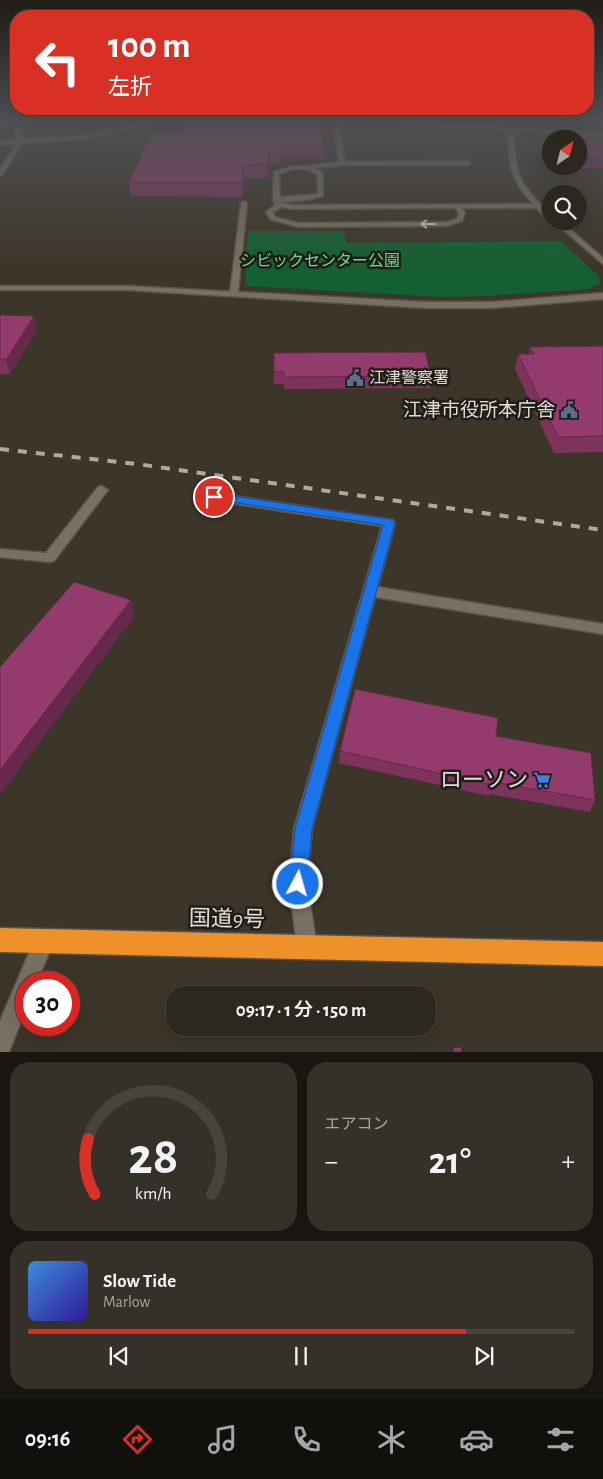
<!DOCTYPE html>
<html lang="ja">
<meta charset="utf-8">
<style>
body{margin:0;font-family:"Alegreya Sans","Noto Sans JP",sans-serif;background:#353028;color:#f1f3f6;height:100vh;display:flex;flex-direction:column;font-size:19px;white-space:nowrap}
*{box-sizing:border-box;margin:0}
p{font-size:16px;color:#a7a6a4}
.icon{flex:none;width:28px;height:28px;fill:none;stroke:currentColor;stroke-width:2;stroke-linecap:round;stroke-linejoin:round}
.map{position:relative;height:1052px;overflow:hidden}
.panel{display:flex;flex-direction:column;gap:10px;padding:10px;background:#191611;flex:1}
.panel>*{flex:none}
.guide{position:absolute;left:10px;top:10px;width:584px;height:105px;border-radius:20px;box-shadow:0 5px 20px #0002,0 0 0 1px #48443d;background:#d93025;color:#fff;overflow:hidden}
.needle{width:32px;rotate:35deg}
.buttons{position:absolute;left:542px;top:130px;display:grid;gap:10px}
.buttons a{display:grid;place-items:center;width:45px;height:45px;border-radius:50%;background:#2d281f;box-shadow:0 5px 20px #0002,0 0 0 1px #48443d;font-size:25px}
.speed{position:absolute;left:15px;top:971px;display:flex;gap:10px;font-size:25px;font-weight:700;text-align:center}
.speed>*{display:grid;place-content:center;width:65px;height:65px;border-radius:50%;background:#2d281f;box-shadow:0 5px 20px #0002,0 0 0 1px #48443d;line-height:1}
.speed .limit{border:8px solid #d22;background:#fff;color:#111}
.pin{position:absolute;display:grid;place-items:center;width:42px;height:42px;color:#fff;margin:-21px;border:2px solid #fff;border-radius:50%;box-shadow:0 1px 5px #0007}
.me{position:absolute;width:55px;margin:-28px;rotate:6deg;stroke-linejoin:round;filter:drop-shadow(0 0 4px #0008)}
.turn{display:flex;align-items:center;gap:18px;height:105px;padding:0 15px;font-size:22px}
.turn .icon{width:65px;height:65px;stroke-width:2.5}
.turn b{display:block;font-size:35px;line-height:42px}
.big{font-size:38px;font-weight:600;line-height:1.1}
.panel .tile{flex:1;display:flex;flex-direction:column;justify-content:center;gap:8px;min-width:0;padding:0 18px;border-radius:20px;background:#353028}
.panel .dial{align-items:center;gap:0}
.dial svg{height:130px;overflow:visible;fill:none;stroke:#48443d;stroke-width:7;stroke-linecap:round;text-anchor:middle}
.dial text{fill:#f1f3f6;stroke:none}
.song{display:flex;align-items:center;gap:15px}
.cover{width:60px;height:60px;border-radius:8px;background:linear-gradient(135deg,hsl(210 70% 55%),hsl(250 70% 35%))}
.played{height:5px;border-radius:2px;background:linear-gradient(90deg,#d93025 80%,#48443d 80%)}
.keys{display:flex;justify-content:space-around;direction:ltr}
.heat{display:flex;justify-content:space-between;align-items:center;font-size:28px;direction:ltr}
.panel .tiles{flex:1;display:grid;gap:10px;grid-template-columns:1fr 1fr}
.tile:last-child{grid-column:span 2}
.trip{position:absolute;left:166px;top:986px;width:270px;height:50px;border-radius:20px;background:#2d281f;box-shadow:0 5px 20px #0002,0 0 0 1px #48443d;font-weight:600;line-height:50px;text-align:center}
.tabs{display:flex;height:80px;justify-content:space-around;align-items:center;background:#12100c;color:#a7a6a4}
.tabs .icon{width:35px;height:35px}
.tabs .active{color:#d93025}
.tabs b{font-size:22px;color:#f1f3f6}
.map>svg:first-child{display:block}
.built{fill:#453b28}
.green{fill:#156031}
.lines{fill:none;stroke-linecap:round;stroke-linejoin:round}
.lane-casing{stroke:#585248;stroke-width:3}
.street-casing{stroke:#585248;stroke-width:3}
.secondary-casing{stroke:#585248;stroke-width:3}
.highway-casing{stroke:#585248;stroke-width:3}
.lane{fill:#787163;fill-rule:evenodd}
.street{fill:#787163;fill-rule:evenodd}
.secondary{fill:#787163;fill-rule:evenodd}
.highway{fill:#ee912b;fill-rule:evenodd}
.rail{stroke:#afa9a1;stroke-width:4;stroke-dasharray:9 9;stroke-linecap:butt}
.wall{fill:#7e335d}
.shaded-wall{fill:#66294c}
.building{fill:#923b6c;stroke:#66294c}
.oneway{stroke:#c7c1b8}
.route{fill:#1a73e8;stroke:#114b97}
.labels{text-anchor:middle;dominant-baseline:central;stroke-width:5;stroke-linejoin:round;paint-order:stroke}
.far-park-label{font-size:16px;fill:#66de8a;stroke:#201d18}
.far-poi-label{font-size:16px;fill:#e1dcd5;stroke:#201d18;text-anchor:start}
.poi-label{font-size:19px;fill:#e1dcd5;stroke:#201d18;text-anchor:end}
.near-poi-label{font-size:22px;fill:#e1dcd5;stroke:#201d18;text-anchor:end}
.near-street-label{font-size:22px;fill:#e1dcd5;stroke:#201d18}
</style>
<div class="map">
<svg width="603" height="1052" viewBox="0 0 603 1052">
<rect width="100%" height="100%" fill="#3c3529"/>
<path class="built" d="M 435,121 L 603,121 L 603,131 L 478,123 Z"/>
<path class="green" d="M 248,231 L 344,231 L 346,243 L 561,241 L 597,274 L 600,280 L 599,284 L 588,289 L 486,296 L 442,297 L 245,286 Z"/>
<g class="lines">
<g class="lane-casing">
<path id="lane" d="M 339,121 L 345,121 L 339,129 L 345,162 L 467,161 L 470,163 L 467,165 L 348,165 L 315,168 L 323,173 L 323,196 L 308,200 L 280,202 L 291,205 L 537,204 L 540,206 L 537,208 L 462,208 L 465,213 L 462,221 L 447,226 L 298,227 L 270,219 L 266,212 L 275,205 L 273,199 L 274,172 L 292,166 L 307,166 L 339,162 L 333,129 ZM 304,169 L 317,174 L 318,194 L 280,197 L 279,174 L 292,169 ZM 282,207 L 291,209 L 455,208 L 459,213 L 457,219 L 447,222 L 298,223 L 275,217 L 273,212 Z
M 0,122 L 20,124 L 0,126 Z
M 102,486 L 108,490 L 54,561 L 49,562 L 0,557 L 0,549 L 46,553 L 98,487 Z"/>
</g>
<g class="street-casing">
<path id="street" d="M 14,121 L 20,121 L 22,143 L 19,145 L 16,143 Z
M 132,121 L 142,121 L 152,124 L 149,126 Z
M 244,201 L 247,203 L 238,293 L 234,296 L 230,293 L 241,203 Z
M 214,493 L 393,520 L 395,523 L 378,587 L 603,624 L 603,634 L 375,597 L 312,829 L 307,884 L 317,947 L 314,954 L 307,957 L 300,954 L 297,947 L 289,884 L 294,829 L 382,526 L 210,500 L 208,497 L 210,494 Z
M 44,931 L 51,934 L 54,941 L 37,982 L 26,982 L 26,1009 L 9,1052 L 0,1052 L 0,1021 L 37,934 Z"/>
</g>
<g class="secondary-casing">
<path id="secondary" d="M 155,121 L 165,121 L 84,139 L 22,143 L 3,174 L 0,176 L 0,169 L 16,144 L 0,145 L 0,141 L 84,135 Z
M 358,121 L 387,121 L 603,133 L 603,137 L 514,131 C 514,174 520,186 551,214 L 551,220 C 544,217 538,210 533,204 C 510,179 508,164 508,131 Z
M 553,221 L 561,221 L 603,258 L 603,264 Z
M 0,286 L 127,286 L 426,302 L 492,302 L 603,293 L 603,299 L 492,308 L 426,308 L 127,290 L 0,290 Z"/>
</g>
<g class="highway-casing">
<path id="highway" d="M 0,928 L 603,942 L 603,966 L 0,952 Z"/>
</g>
<use href="#lane" class="lane"/>
<use href="#street" class="street"/>
<use href="#secondary" class="secondary"/>
<use href="#highway" class="highway"/>
<path class="rail" d="M 0,449 L 137,464 L 603,530"/>
</g>
<path class="wall" d="M 153,131 L 324,146 L 324,159 L 280,159 L 279,164 L 270,164 L 267,178 L 244,178 L 242,197 L 131,196 L 129,182 Z
M 542,138 L 603,139 L 603,168 L 555,169 L 554,166 L 579,166 L 579,139 L 551,139 L 551,163 L 540,149 Z
M 0,315 L 37,330 L 10,374 L 0,374 Z
M 603,346 L 603,452 L 554,453 L 515,369 L 518,354 L 529,354 L 530,347 Z
M 274,372 L 431,376 L 430,388 L 284,389 L 284,384 L 274,384 Z
M 496,736 L 595,800 L 590,812 L 490,794 L 489,796 L 339,763 L 340,751 Z"/>
<path class="shaded-wall" d="M 280,146 L 280,159 L 279,164 L 279,151 Z
M 270,151 L 270,164 L 267,178 L 266,164 Z
M 243,165 L 244,178 L 242,197 L 242,182 Z
M 34,316 L 37,330 L 10,374 L 6,360 Z
M 131,600 L 134,617 L 0,795 L 0,770 Z"/>
<path class="building" d="M 188,121 L 320,121 L 324,146 L 280,146 L 279,151 L 270,151 L 266,164 L 243,165 L 242,182 L 129,182 L 153,131 L 185,131 Z
M 542,138 L 603,139 L 603,158 L 579,158 L 579,139 L 551,139 L 551,150 Z
M 0,315 L 34,316 L 6,360 L 0,359 Z
M 603,346 L 603,436 L 558,437 L 518,354 L 534,354 L 530,347 Z
M 425,352 L 431,376 L 284,377 L 284,372 L 274,372 L 274,353 Z
M 74,582 L 131,600 L 0,770 L 0,667 Z
M 355,689 L 498,718 L 496,736 L 591,753 L 595,800 L 493,782 L 492,785 L 340,751 Z
M 461,1047 L 462,1052 L 454,1052 L 453,1048 Z"/>
<defs><path id="oneway-shaft" d="M-6 0H5M1.5-3L5.5 0L1.5 3" fill="none" stroke-width="1.6" stroke-linecap="round" stroke-linejoin="round" transform="scale(1.25)"/></defs>
<use class="oneway" href="#oneway-shaft" transform="translate(428 224) rotate(180)"/>
<linearGradient id="sky" x2="0" y2="1"><stop stop-color="#211d17"/><stop offset="0.45" stop-color="#505154"/><stop offset="1" stop-color="#505154" stop-opacity="0"/></linearGradient>
<rect width="603" height="268" fill="url(#sky)"/>
<path class="route" d="M 214,493 L 389,519 L 395,523 L 312,829 L 307,884 L 304,890 L 298,892 L 292,890 L 289,884 L 295,829 L 383,525 L 211,499 L 209,497 L 211,494 Z"/>
<defs>
<g id="civic-bare" transform="scale(1.35)"><path d="M-.6-6.5H3V-4.5H.6V-3L4-1V1h2V6H-6V1h2V-1L-.6-3ZM-1.2 2.5V6h2.4V2.5Z" fill="#5c6f8a" stroke="#201d18" stroke-width="2.5" paint-order="stroke"/></g>
<g id="supermarket-bare" transform="scale(1.35)"><path d="M-6-5.5h2.5l.6 2H6L4.5 2H-2.5L-4.4-4H-6ZM-1.5 3.2a1.3 1.3 0 1 0 .1 0ZM3 3.2a1.3 1.3 0 1 0 .1 0Z" fill="#3f7fe0" stroke="#201d18" stroke-width="2.5" paint-order="stroke"/></g>
</defs>
<g fill-rule="evenodd">
<use href="#civic-bare" x="355" y="378"/>
<use href="#civic-bare" x="569" y="410"/>
<use href="#supermarket-bare" x="542" y="780"/>
</g>
<g class="labels">
<g class="far-park-label">
<text x="320" y="261">シビックセンター公園</text>
</g>
<g class="far-poi-label">
<text x="369" y="378">江津警察署</text>
</g>
<g class="poi-label">
<text x="555" y="410">江津市役所本庁舎</text>
</g>
<g class="near-poi-label">
<text x="528" y="780">ローソン</text>
</g>
<g class="near-street-label">
<text transform="translate(227 919) rotate(1)">国道9号</text>
</g>
</g>
</svg>
<div class="buttons">
<a><svg class="needle" viewBox="-14 -14 28 28"><path d="M0-13l5 13h-10z" fill="#e53935"/><path d="M0 13l5-13h-10z" fill="#a7a6a4"/></svg></a>
<a><svg class="icon" aria-label="search" viewBox="0 0 24 24"><circle cx="10" cy="10" r="6"/><path d="M15 15l6 6"/></svg></a>
</div>
<div class="speed"><div class="limit">30</div></div>
<div class="pin" style="left:214px;top:497px;background:#d93025"><svg class="icon" aria-label="arrive" viewBox="0 0 24 24"><path d="M6 21V4h12l-3 4 3 4H6"/></svg></div>
<svg class="me" style="left:298px;top:884px" viewBox="-20 -20 40 40"><circle r="17" fill="#1a73e8" stroke="#fff" stroke-width="3"/><path d="M0-11L8 9 0 5-8 9z" fill="#fff"/></svg>
<div class="trip">09:17 · 1 分 · 150 m</div>
<div class="guide">
<div class="turn"><svg class="icon" aria-label="left" viewBox="0 0 24 24"><path d="M17 20v-9H6M10 6l-5 5 5 5"/></svg><div><b>100 m</b>左折</div></div>
</div>
</div>
<section class="panel">
<div class="tiles">
<div class="tile dial"><svg viewBox="0 0 100 80">
<path d="M14 69A42 42 0 1 1 86 69"/>
<path d="M14 69A42 42 0 0 1 10 35" stroke="#d93025"/>
<text x="50" y="56" font-size="32" font-weight="700">28</text>
<text x="50" y="72" font-size="11">km/h</text>
</svg></div>
<div class="tile"><p>エアコン</p>
<div class="heat"><a>−</a><b class="big">21°</b><a>+</a></div>
</div>
<div class="tile">
<div class="song"><i class="cover"></i><div><b>Slow Tide</b><p>Marlow</p></div></div>
<div class="played"></div>
<div class="keys"><svg class="icon" aria-label="previous" viewBox="0 0 24 24"><path d="M18 5L8 12l10 7zM5 5v14"/></svg><svg class="icon" aria-label="pause" viewBox="0 0 24 24"><path d="M8 5v14M16 5v14"/></svg><svg class="icon" aria-label="next" viewBox="0 0 24 24"><path d="M6 5l10 7-10 7zM19 5v14"/></svg></div>
</div>
</div>
</section>
<nav class="tabs">
<b>09:16</b>
<svg class="icon active" aria-label="directions" viewBox="0 0 24 24"><path d="M12 3l9 9-9 9-9-9zM9 14v-3h6M13 9l2 2-2 2"/></svg>
<svg class="icon" aria-label="music" viewBox="0 0 24 24"><path d="M9 18V5l10-2v13"/><circle cx="6" cy="18" r="3"/><circle cx="16" cy="16" r="3"/></svg>
<svg class="icon" aria-label="phone" viewBox="0 0 24 24"><path d="M5 4h4l2 5-3 2q2 4 5 5l2-3 5 2v4C11 20 4 13 5 4z"/></svg>
<svg class="icon" aria-label="climate" viewBox="0 0 24 24"><path d="M12 3v18M4 7l16 10M4 17L20 7"/></svg>
<svg class="icon" aria-label="car" viewBox="0 0 24 24"><path d="M5 17H2v-5l4-1 3-4h7l3 4 3 1v5h-3M9 17h6M6 11h13"/><circle cx="7" cy="17" r="2"/><circle cx="17" cy="17" r="2"/></svg>
<svg class="icon" aria-label="filters" viewBox="0 0 24 24"><path d="M4 7h16M4 17h16"/><circle cx="9" cy="7" r="2"/><circle cx="15" cy="17" r="2"/></svg>
</nav>
